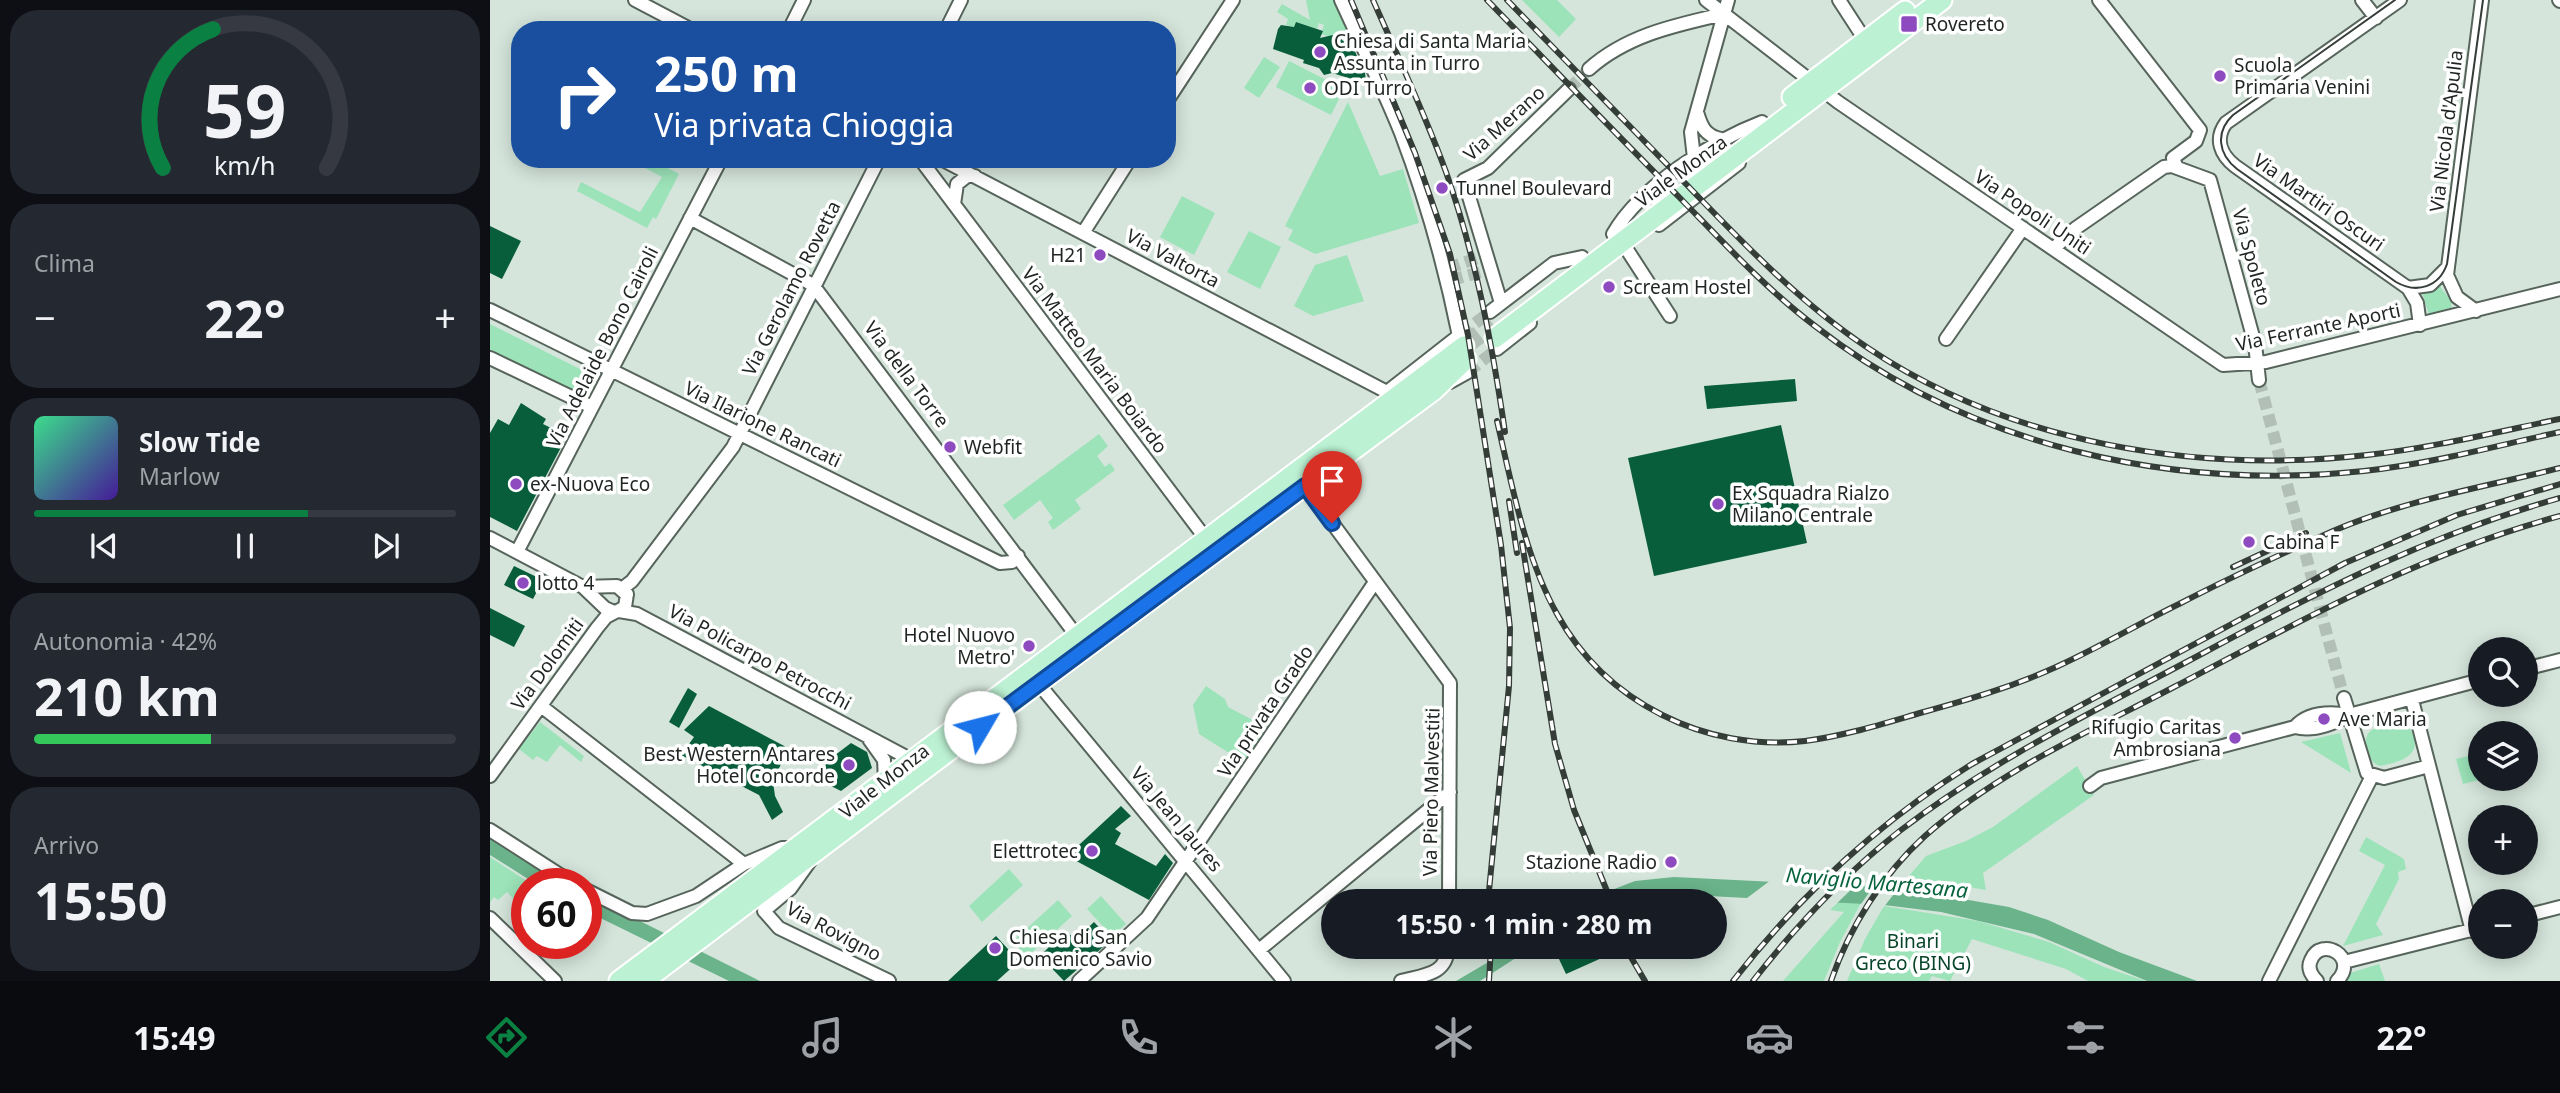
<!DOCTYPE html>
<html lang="it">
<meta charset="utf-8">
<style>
body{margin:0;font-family:"Noto Sans",sans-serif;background:#242831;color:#f1f3f6;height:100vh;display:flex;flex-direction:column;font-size:26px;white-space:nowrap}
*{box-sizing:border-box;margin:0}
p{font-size:23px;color:#9ea1a6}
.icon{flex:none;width:38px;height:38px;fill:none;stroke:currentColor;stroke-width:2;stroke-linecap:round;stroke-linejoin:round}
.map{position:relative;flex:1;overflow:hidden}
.drawer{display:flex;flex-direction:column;gap:10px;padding:10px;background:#0d0f14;width:490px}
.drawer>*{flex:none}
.hud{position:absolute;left:21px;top:21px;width:665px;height:147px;border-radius:28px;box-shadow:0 4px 18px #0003;background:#1a4fa0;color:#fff;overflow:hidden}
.buttons{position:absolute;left:1978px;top:637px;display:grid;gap:14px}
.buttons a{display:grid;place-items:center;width:70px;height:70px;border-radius:50%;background:#171b24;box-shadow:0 4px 18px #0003;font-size:35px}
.speed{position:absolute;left:21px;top:868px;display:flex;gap:14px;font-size:35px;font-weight:700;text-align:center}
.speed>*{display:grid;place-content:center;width:91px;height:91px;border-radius:50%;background:#171b24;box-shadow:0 4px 18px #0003;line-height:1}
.speed .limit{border:10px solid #d22;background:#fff;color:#111}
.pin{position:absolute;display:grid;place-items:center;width:60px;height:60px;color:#fff;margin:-72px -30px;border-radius:50% 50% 50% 0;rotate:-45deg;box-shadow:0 0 7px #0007}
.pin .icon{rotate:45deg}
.me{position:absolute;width:77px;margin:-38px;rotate:53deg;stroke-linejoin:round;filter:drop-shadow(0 0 5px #0008)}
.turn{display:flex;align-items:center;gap:24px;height:147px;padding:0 28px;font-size:32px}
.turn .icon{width:91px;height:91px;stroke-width:2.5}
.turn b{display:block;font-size:49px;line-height:60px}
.big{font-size:52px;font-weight:700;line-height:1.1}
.drawer .tile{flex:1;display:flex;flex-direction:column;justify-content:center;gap:10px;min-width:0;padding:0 24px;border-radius:28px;background:#242831}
.drawer .dial{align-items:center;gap:0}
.dial svg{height:182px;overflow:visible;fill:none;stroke:#363941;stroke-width:7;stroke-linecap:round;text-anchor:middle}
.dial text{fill:#f1f3f6;stroke:none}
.song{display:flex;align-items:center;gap:21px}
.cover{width:84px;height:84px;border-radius:10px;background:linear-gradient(135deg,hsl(150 70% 55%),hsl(260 70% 35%))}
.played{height:7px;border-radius:4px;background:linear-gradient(90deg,#0b8043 65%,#363941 65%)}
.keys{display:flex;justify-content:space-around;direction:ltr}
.heat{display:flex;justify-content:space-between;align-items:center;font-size:38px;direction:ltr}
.charge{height:10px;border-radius:5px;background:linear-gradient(90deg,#34c759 42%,#363941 0)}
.trip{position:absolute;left:831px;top:889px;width:406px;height:70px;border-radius:35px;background:#171b24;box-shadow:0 4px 18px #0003;font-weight:700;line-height:70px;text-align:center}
.dock{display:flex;height:112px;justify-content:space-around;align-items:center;background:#090b0e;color:#9ea1a6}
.dock .icon{width:49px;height:49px}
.dock .selected{color:#0b8043}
.dock b{font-size:32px;color:#f1f3f6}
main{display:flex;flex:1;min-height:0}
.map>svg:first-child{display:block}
.green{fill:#9ce3b9}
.water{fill:#6bb48b}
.pier{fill:#d5e5db}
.building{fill:#085e3a}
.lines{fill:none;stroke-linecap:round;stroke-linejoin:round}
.street-tunnel{stroke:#b1bfb6;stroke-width:12;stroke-dasharray:12 6;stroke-linecap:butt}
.primary-tunnel{stroke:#b1bfb6;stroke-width:19;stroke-dasharray:19 10;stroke-linecap:butt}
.street-casing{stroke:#56645b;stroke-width:16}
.primary-casing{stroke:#fff;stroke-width:23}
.street{stroke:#fff;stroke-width:12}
.primary{stroke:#bcf1d3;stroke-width:19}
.tram{stroke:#353d38;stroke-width:2}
.rail-casing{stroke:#353d38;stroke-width:6}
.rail{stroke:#fff;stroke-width:3.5;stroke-dasharray:10;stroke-linecap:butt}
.route-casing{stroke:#114b97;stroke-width:18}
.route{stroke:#1a73e8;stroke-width:12}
.poi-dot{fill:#8e4bc0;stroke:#fff;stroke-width:2.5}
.labels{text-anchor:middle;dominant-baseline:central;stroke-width:7;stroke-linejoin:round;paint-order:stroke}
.poi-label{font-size:19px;fill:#1f2521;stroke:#fff;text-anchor:start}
.street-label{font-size:19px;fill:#1f2521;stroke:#fff}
.park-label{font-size:19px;fill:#074429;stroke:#fff}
.water-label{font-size:21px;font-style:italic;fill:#07643d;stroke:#fff}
</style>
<main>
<section class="drawer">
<div class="tile dial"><svg viewBox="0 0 100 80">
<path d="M14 69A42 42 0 1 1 86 69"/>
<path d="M14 69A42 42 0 0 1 36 8" stroke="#0b8043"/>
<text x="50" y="56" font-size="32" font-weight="700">59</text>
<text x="50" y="72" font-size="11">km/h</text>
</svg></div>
<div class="tile"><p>Clima</p>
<div class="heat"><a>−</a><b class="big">22°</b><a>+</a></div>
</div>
<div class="tile">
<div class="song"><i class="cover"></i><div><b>Slow Tide</b><p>Marlow</p></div></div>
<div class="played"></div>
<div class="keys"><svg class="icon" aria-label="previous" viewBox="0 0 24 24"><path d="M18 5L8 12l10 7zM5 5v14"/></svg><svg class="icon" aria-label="pause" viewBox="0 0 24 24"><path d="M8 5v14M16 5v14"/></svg><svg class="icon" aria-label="next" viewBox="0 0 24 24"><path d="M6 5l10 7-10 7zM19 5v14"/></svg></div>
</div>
<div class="tile"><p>Autonomia · 42%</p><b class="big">210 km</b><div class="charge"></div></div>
<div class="tile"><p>Arrivo</p><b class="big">15:50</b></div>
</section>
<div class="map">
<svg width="2070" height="981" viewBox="0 0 2070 981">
<rect width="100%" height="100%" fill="#d5e5db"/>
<path class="green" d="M 816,0 L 846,0 L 861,33 L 852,38 L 845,34 L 841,37 L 831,34 L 834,25 L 829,23 L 827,29 L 806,22 L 804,27 L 796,25 L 798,19 L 787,12 L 792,4 L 820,20 Z
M 1032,0 L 1067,0 L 1086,19 L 1069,37 Z
M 774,57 L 790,67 L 769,98 L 754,88 Z
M 799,61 L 854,89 L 841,115 L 786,87 Z
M 858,102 L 890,176 L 913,169 L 929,223 L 825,254 L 798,240 L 803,230 L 795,226 Z
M 138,159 L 161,159 L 189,174 L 166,219 L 163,217 L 157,228 L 87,191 L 91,182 L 150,212 L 172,177 Z
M 692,196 L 725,213 L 704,255 L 670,237 Z
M 759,231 L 791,247 L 770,289 L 737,272 Z
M 857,255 L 874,301 L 823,316 L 804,306 L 825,265 Z
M 1951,281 L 1951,288 L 1962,302 L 1961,308 L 1939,315 L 1932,292 Z
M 0,324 L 98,373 C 105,382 102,387 97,397 L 0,350 Z
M 609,434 L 618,446 L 607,456 L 615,467 L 620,463 L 625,470 L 585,500 L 591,509 L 563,530 L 558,522 L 563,518 L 550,500 L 524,520 L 513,505 Z
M 716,686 L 735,699 L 738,707 L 776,727 L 755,763 L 709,734 L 703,705 Z
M 50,722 L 94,756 L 91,762 L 70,745 L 57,762 L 47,756 L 43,760 L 29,749 Z
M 1906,722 L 1915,722 C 1931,743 1928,756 1903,763 C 1898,764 1892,767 1887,765 C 1882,762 1879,757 1878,751 C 1870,729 1887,727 1906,722 Z
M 1850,733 L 1860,769 L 1861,773 L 1811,742 Z
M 1990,753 L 1990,779 L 1993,779 L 1973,784 L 1966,759 Z
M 1587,766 L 1604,795 L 1493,873 L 1496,890 L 1418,877 L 1436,856 L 1476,841 L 1503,827 Z
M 1876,837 L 1914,859 L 1916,869 L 1908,872 L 1909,879 L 1886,924 L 1893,935 L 1853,946 L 1895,865 L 1869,851 Z
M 0,857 L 41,884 L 37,884 L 37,906 L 33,909 L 17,892 L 8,900 L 4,897 L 0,902 Z
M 519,869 L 533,885 L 492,922 L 479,906 Z
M 611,896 L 636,924 L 622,936 L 597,909 Z
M 568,900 L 582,916 L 537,957 L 523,941 Z
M 1348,902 L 1371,903 L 1350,942 L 1334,981 L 1293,981 L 1354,912 L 1340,910 Z
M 1394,906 L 1488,921 L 1559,942 L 1614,967 L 1656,981 L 1598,981 L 1576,969 L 1482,939 L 1460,981 L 1442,976 L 1439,981 L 1357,981 L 1375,939 Z
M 1889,964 L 1895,981 L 1852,981 L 1860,973 Z"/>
<path class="water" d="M 0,838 L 75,884 L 46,884 L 0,855 Z
M 1184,877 L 1409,888 L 1519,907 L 1558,920 L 1629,952 L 1707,981 L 1657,981 L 1544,934 L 1451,912 L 1394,905 L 1181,894 L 1129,901 L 1093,901 L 1145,881 Z
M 96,894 L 270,981 L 239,981 L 96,911 Z
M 1019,947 L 1043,947 L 990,981 L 966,981 L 1007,957 Z"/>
<path class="pier" d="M 1285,877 L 1365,884 L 1367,884 L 1344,906 L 1253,901 Z
M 1385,884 L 1411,885 L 1393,908 L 1369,907 Z"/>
<path class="building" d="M 806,22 L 833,31 L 830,38 L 847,34 L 853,41 L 862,44 L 869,61 L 868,70 L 875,73 L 876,81 L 872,82 L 842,73 L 834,75 L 829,68 L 813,63 L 814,60 L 783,49 L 788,29 L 791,25 L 804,27 Z
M 0,226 L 31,241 L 12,279 L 0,273 Z
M 1305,379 L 1307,401 L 1217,409 L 1214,386 Z
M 31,403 L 56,419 L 53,424 L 77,436 L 27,531 L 0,517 L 0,433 L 8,419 L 19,425 Z
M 1291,425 L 1317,543 L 1164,576 L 1138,458 Z
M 24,566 L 53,580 L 43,599 L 14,585 Z
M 0,608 L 35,626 L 24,647 L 0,635 Z
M 198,688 L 207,694 L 189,728 L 179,722 Z
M 219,706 L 298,748 L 283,782 L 285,796 L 293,812 L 282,820 L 269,795 L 191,755 L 204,737 L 194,730 Z
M 361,743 L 377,752 L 382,768 L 351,791 L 337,784 L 333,769 L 340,759 Z
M 631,806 L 641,816 L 625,829 L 631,833 L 625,844 L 666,866 L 675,854 L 683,863 L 659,900 L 577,856 Z
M 604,922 L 621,940 L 574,981 L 550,956 L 576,930 L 585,940 Z
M 506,936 L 529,961 L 507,981 L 458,981 Z
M 1096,947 L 1109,947 L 1114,957 L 1076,974 L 1069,959 Z"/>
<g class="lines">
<path class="street-tunnel" d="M 1079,89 L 1099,69
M 958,268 L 988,258
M 961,280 L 991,272
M 971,334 L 1000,312
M 978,372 L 1007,349
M 1769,380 L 1854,698"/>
<path class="primary-tunnel" d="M 974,346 L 1003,324"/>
<g class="street-casing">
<path id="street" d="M 145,0 L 202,30
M 851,0 C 871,44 893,88 911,133 C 936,199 955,267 969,336
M 1216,0 L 1348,102 L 1733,365 L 1776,362 L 2070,289
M 1349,0 L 1375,40
M 1609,0 L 1710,130 L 1706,141 L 1683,158 L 1687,168
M 1872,0 L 1886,18
M 1910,0 L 1736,123 C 1724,139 1731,155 1745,166 L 1918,288 L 1927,303 L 1930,325
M 2069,0 L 2070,1
M 299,30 L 314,0
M 456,30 L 471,0
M 1099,69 C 1137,35 1186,25 1234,14
M 677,101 L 743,0
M 1207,112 C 1211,126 1215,136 1231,139
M 1204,158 L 1201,132 L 1238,0
M 430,159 L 716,539
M 451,159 L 897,392
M 464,204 L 467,184 L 477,176 L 485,176
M 200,218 L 323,285 L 586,635
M 1169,225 L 1249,163
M 593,233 L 640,159
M 1123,234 C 1150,187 1222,141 1272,122
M 1134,245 L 1180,316
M 1563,249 L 1586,228 L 1674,167 L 1682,166 L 1720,180 L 1765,344 L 1769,380
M 1918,288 L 1940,285 L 1958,267
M 1011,303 L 974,180 L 998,168 L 1079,89
M 0,310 L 510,563 L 522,562 L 528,556
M 1986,311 L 1967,297 L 1957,275 L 1992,0
M 1000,312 L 1064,263 L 1092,257
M 1456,339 L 1533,228
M 1007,349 L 1040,323
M 0,358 L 102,407
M 960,382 L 978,372
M 897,397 L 897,392 L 971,334
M 815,486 L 960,683 L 959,901
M 0,538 L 93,587 L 115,608 L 124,612
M 27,552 L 231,159
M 93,587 L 127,586 L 137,595
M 133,588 L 142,581 L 243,447 L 389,159
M 129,611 L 147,614 L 422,760
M 2035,669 L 2070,660
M 548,683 L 794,981
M 1854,698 L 1877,773 L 1894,778 L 1939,766
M 1922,700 L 1982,931
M 51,706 L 254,864
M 1805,727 C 1818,712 1841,712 1859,715
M 379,739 L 394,760 L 395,780
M 0,776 L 107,628 L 116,617 L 135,607 L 137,594
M 1600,786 L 1611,778 L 1805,727 C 1823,732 1843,724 1859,715 L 1990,680
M 0,830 L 84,884
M 320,861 L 300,889 L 274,911 L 289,928 L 399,981
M 96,890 L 142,913 L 157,914 L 206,896 L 254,864 L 292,848 L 301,848
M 2035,916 L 2070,907
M 0,918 L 65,981
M 769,950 L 960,792
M 1854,962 L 1989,928
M 589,981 L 657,918 L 885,582
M 911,981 C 934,975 957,975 958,947
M 1779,981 L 1882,776
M 1827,981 C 1821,975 1817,968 1821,960 C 1831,935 1870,957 1847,981"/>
</g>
<g class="primary-casing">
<path id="primary" d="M 1302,97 L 1415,11
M 1005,338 L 1452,0
M 129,981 L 974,346
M 154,981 L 571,666 L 944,390 L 976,359"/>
</g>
<use href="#street" class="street"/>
<use href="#primary" class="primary"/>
<path class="tram" d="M 1905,0 L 1743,115 C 1725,132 1728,154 1747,169 L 1906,282 C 1927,294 1949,287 1957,264 L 1993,0"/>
<g class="rail-casing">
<path id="rail" d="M 861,0 L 925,153 L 960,254 L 978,335 L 1011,545 L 1020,628 L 1019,686 L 998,901
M 883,0 C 908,57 935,114 956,172 C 986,257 1002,344 1015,432
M 997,0 C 1061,66 1124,132 1189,197 C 1233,242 1275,288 1325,326 C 1479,446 1681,491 1874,471 C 1940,464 2005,446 2070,432
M 1017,0 C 1077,62 1137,123 1196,184 C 1253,243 1310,303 1378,348 C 1521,444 1708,474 1877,455 C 1942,448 2006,432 2070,419
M 1007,421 C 1022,485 1035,557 1067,614 C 1116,703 1216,752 1315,741 C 1354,736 1392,724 1430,713 C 1477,700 1522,687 1566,667 C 1608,648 1648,624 1689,604 C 1739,578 1791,554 1843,531 C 1915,500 1995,487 2070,468
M 1019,501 L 1027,553
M 1032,543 L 1065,744 L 1084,810 L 1121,901
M 1743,567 L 1816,533
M 1135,947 L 1155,981
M 999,981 L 1001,947
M 1243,981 C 1310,895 1389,822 1482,764 L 1855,563 L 1967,515 L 2070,484
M 1263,981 C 1306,926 1356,873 1411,830 C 1505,758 1613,707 1717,651 C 1833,589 1942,534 2070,498
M 1341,981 C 1359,928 1393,874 1435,836 C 1507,772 1600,731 1684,687 C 1810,621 1932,553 2070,516"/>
</g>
<use href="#rail" class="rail"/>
</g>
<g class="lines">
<g class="route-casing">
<path id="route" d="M 490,727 L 815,486 L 842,523"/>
</g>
<use href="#route" class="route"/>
</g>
<g class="poi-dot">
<rect x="1410" y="15" width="18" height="18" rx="3.5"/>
<circle cx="830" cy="52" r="7"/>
<circle cx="1730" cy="76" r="7"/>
<circle cx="820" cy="88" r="7"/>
<circle cx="952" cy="188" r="7"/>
<circle cx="610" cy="255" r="7"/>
<circle cx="1119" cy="287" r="7"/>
<circle cx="460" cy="447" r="7"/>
<circle cx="26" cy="484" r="7"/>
<circle cx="1228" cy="504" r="7"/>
<circle cx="1759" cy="542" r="7"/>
<circle cx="33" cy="583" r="7"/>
<circle cx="539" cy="646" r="7"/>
<circle cx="1834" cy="719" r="7"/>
<circle cx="1745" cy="738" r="7"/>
<circle cx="359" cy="765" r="7"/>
<circle cx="602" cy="851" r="7"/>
<circle cx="1181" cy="862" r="7"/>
<circle cx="505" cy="948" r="7"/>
</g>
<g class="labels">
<g class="poi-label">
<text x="1435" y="24">Rovereto</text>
<text x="844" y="41">Chiesa di Santa Maria<tspan x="844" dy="22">Assunta in Turro</tspan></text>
<text x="1744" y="65">Scuola<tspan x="1744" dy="22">Primaria Venini</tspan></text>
<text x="834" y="88">ODI Turro</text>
<text x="966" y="188">Tunnel Boulevard</text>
<text x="596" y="255" text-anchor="end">H21</text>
<text x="1133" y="287">Scream Hostel</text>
<text x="474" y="447">Webfit</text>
<text x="40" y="484">ex-Nuova Eco</text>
<text x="1242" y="493">Ex Squadra Rialzo<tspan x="1242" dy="22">Milano Centrale</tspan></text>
<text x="1773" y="542">Cabina F</text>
<text x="47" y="583">lotto 4</text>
<text x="525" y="635" text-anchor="end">Hotel Nuovo<tspan x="525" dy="22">Metro'</tspan></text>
<text x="1848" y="719">Ave Maria</text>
<text x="1731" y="727" text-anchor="end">Rifugio Caritas<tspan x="1731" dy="22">Ambrosiana</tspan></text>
<text x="345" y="754" text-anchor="end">Best Western Antares<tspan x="345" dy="22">Hotel Concorde</tspan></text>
<text x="588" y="851" text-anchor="end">Elettrotec</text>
<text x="1167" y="862" text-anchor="end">Stazione Radio</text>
<text x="519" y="937">Chiesa di San<tspan x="519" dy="22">Domenico Savio</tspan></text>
</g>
<g class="street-label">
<text transform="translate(1014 123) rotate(-42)">Via Merano</text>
<text transform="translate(1956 131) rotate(-83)">Via Nicola d'Apulia</text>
<text transform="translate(1191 171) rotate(-36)">Viale Monza</text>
<text transform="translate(1829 202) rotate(35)">Via Martiri Oscuri</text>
<text transform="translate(1543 212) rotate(34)">Via Popoli Uniti</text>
<text transform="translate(1762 257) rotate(75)">Via Spoleto</text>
<text transform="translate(683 258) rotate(28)">Via Valtorta</text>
<text transform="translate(301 288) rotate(-63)">Via Gerolamo Rovetta</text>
<text transform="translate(1828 327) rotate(-12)">Via Ferrante Aporti</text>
<text transform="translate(112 347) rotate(-63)">Via Adelaide Bono Cairoli</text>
<text transform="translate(605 360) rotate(53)">Via Matteo Maria Boiardo</text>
<text transform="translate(417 374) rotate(53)">Via della Torre</text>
<text transform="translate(273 424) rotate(26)">Via Ilarione Rancati</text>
<text transform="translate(270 657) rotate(28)">Via Policarpo Petrocchi</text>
<text transform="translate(57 664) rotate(-54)">Via Dolomiti</text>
<text transform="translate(775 711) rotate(-56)">Via privata Grado</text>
<text transform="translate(394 781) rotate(-38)">Viale Monza</text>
<text transform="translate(941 792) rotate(-89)">Via Piero Malvestiti</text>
<text transform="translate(687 819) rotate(50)">Via Jean Jaures</text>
<text transform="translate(344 931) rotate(28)">Via Rovigno</text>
</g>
<g class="park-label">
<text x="1423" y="941">Binari<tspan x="1423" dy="22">Greco (BING)</tspan></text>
</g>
<g class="water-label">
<text transform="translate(1387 882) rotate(5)">Naviglio Martesana</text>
</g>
</g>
</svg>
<div class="buttons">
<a><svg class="icon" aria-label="search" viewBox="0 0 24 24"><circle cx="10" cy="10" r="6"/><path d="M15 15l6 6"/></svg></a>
<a><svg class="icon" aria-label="layers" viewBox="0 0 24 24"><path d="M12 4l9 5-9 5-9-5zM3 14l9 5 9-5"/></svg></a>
<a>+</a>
<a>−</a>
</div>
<div class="speed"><div class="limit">60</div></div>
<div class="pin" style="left:842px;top:523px;background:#d93025"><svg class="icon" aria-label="arrive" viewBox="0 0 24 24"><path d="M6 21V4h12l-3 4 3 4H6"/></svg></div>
<svg class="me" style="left:490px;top:727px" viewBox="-20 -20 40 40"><circle r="19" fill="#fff"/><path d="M0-13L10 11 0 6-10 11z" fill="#1a73e8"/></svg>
<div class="trip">15:50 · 1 min · 280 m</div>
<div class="hud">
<div class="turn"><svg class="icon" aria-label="right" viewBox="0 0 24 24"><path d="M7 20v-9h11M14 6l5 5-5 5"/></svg><div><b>250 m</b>Via privata Chioggia</div></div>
</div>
</div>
</main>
<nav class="dock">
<b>15:49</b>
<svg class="icon selected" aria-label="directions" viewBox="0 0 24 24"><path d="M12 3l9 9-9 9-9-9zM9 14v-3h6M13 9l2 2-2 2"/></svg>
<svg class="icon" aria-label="music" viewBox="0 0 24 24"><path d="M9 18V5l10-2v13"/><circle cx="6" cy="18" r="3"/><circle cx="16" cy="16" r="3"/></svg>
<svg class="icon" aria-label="phone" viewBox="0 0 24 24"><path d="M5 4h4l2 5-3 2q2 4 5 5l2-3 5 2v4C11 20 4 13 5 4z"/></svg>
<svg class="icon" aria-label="climate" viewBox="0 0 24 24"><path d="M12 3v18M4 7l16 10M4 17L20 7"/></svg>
<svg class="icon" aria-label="car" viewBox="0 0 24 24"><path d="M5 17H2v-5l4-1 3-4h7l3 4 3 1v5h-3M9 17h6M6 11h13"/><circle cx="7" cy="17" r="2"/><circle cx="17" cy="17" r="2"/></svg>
<svg class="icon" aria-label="filters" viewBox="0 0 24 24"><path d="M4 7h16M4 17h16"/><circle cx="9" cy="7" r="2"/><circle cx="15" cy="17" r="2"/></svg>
<b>22°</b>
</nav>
